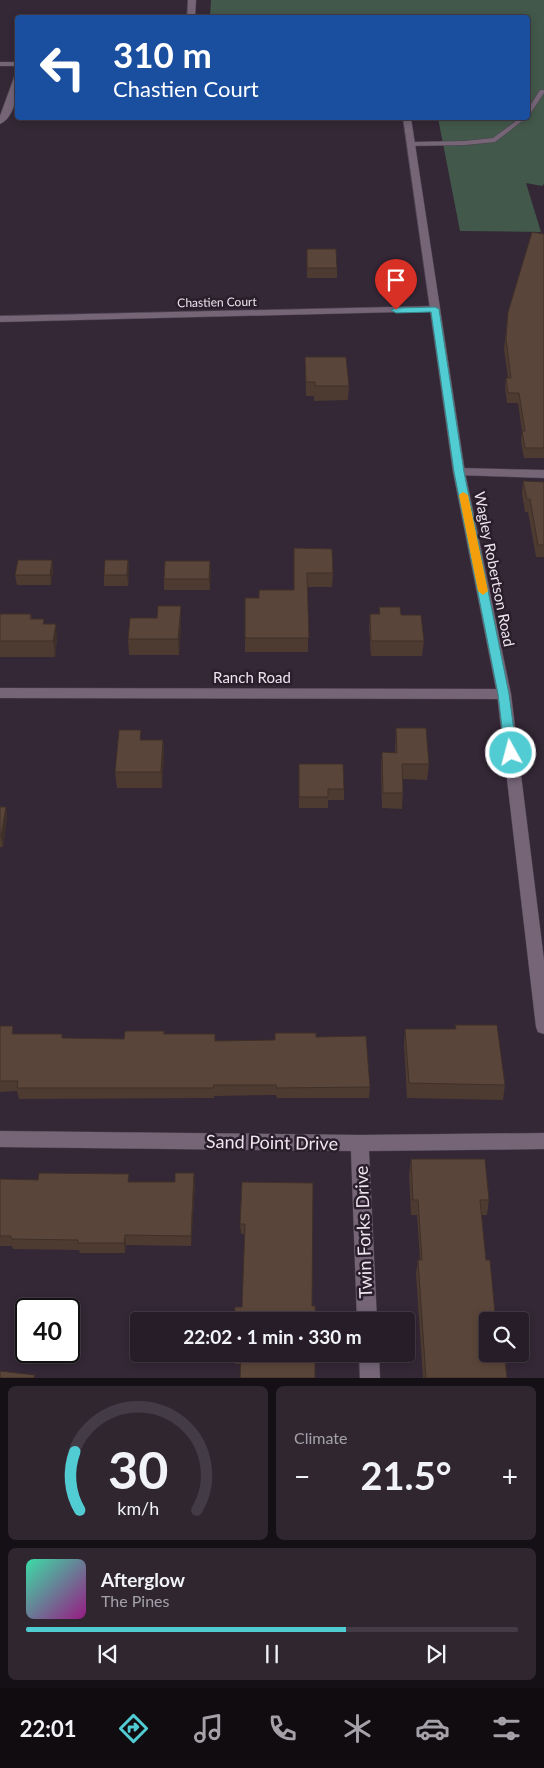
<!DOCTYPE html>
<meta charset="utf-8">
<style>
body{margin:0;font-family:Lato,sans-serif;background:#2f2630;color:#f1f3f6;height:100vh;display:flex;flex-direction:column;font-size:19px;white-space:nowrap}
*{box-sizing:border-box;margin:0}
p{font-size:16px;color:#a4a2a8}
.icon{flex:none;width:28px;height:28px;fill:none;stroke:currentColor;stroke-width:2;stroke-linecap:round;stroke-linejoin:round}
.map{position:relative;height:1378px;overflow:hidden}
.drawer{display:flex;flex-direction:column;gap:8px;padding:8px;background:#151016;flex:1}
.drawer>*{flex:none}
.hud{position:absolute;left:15px;top:15px;width:515px;height:105px;border-radius:5px;box-shadow:0 2px 8px #0003,0 0 0 1px #433b45;background:#1a4fa0;color:#fff;overflow:hidden}
.tools{position:absolute;left:479px;top:1312px;display:grid;gap:10px}
.tools a{display:grid;place-items:center;width:50px;height:50px;border-radius:5px;background:#271d28;box-shadow:0 2px 8px #0003,0 0 0 1px #433b45;font-size:25px}
.speed{position:absolute;left:15px;top:1298px;display:flex;gap:10px;font-size:25px;font-weight:700;text-align:center}
.speed>*{display:grid;place-content:center;width:65px;height:65px;border-radius:50%;background:#271d28;box-shadow:0 2px 8px #0003,0 0 0 1px #433b45;line-height:1}
.speed .limit{border:2px solid #111;border-radius:8px;background:#fff;color:#111}
.pin{position:absolute;display:grid;place-items:center;width:42px;height:42px;color:#fff;margin:-51px -21px;border-radius:50% 50% 50% 0;rotate:-45deg;box-shadow:0 0 5px #0007}
.pin .icon{rotate:45deg}
.me{position:absolute;width:55px;margin:-28px;rotate:353deg;stroke-linejoin:round;filter:drop-shadow(0 0 4px #0008)}
.turn{display:flex;align-items:center;gap:18px;height:105px;padding:0 15px;font-size:22px}
.turn .icon{width:65px;height:65px;stroke-width:2.5}
.turn b{display:block;font-size:35px;line-height:42px}
.big{font-size:38px;font-weight:700;line-height:1.1}
.drawer .widget{flex:1;display:flex;flex-direction:column;justify-content:center;gap:8px;min-width:0;padding:0 18px;border-radius:8px;background:#2f2630}
.drawer .dial{align-items:center;gap:0}
.dial svg{height:130px;overflow:visible;fill:none;stroke:#433b45;stroke-width:7;stroke-linecap:round;text-anchor:middle}
.dial text{fill:#f1f3f6;stroke:none}
.song{display:flex;align-items:center;gap:15px}
.cover{width:60px;height:60px;border-radius:8px;background:linear-gradient(135deg,hsl(160 70% 55%),hsl(310 70% 35%))}
.played{height:5px;border-radius:2px;background:linear-gradient(90deg,#51ccd3 65%,#433b45 65%)}
.keys{display:flex;justify-content:space-around;direction:ltr}
.heat{display:flex;justify-content:space-between;align-items:center;font-size:28px;direction:ltr}
.drawer .tiles{flex:1;display:grid;gap:8px;grid-template-columns:1fr 1fr}
.widget:last-child{grid-column:span 2}
.trip{position:absolute;left:130px;top:1312px;width:285px;height:50px;border-radius:5px;background:#271d28;box-shadow:0 2px 8px #0003,0 0 0 1px #433b45;font-weight:700;line-height:50px;text-align:center}
.dock{display:flex;height:80px;justify-content:space-around;align-items:center;background:#100c10;color:#a4a2a8}
.dock .icon{width:35px;height:35px}
.dock .current{color:#51ccd3}
.dock b{font-size:22px;color:#f1f3f6}
.map>svg:first-child{display:block}
.green{fill:#42584a}
.lines{fill:none;stroke-linecap:round;stroke-linejoin:round}
.service-casing{stroke:#4d424f;stroke-width:1}
.minor-casing{stroke:#4d424f;stroke-width:1}
.tertiary-casing{stroke:#4d424f;stroke-width:1}
.service{fill:#756577;fill-rule:evenodd}
.minor{fill:#756577;fill-rule:evenodd}
.tertiary{fill:#756577;fill-rule:evenodd}
.wall{fill:#4d3b32}
.shaded-wall{fill:#3f3029}
.building{fill:#5a453a;stroke:#3f3029}
.route{fill:#51ccd3;stroke:#358589}
.slow{fill:#f59e0b}
.labels{text-anchor:middle;dominant-baseline:central;stroke-width:5;stroke-linejoin:round;paint-order:stroke}
.far-street-label{font-size:12px;fill:#ede4ee;stroke:#2a1d2c}
.street-label{font-size:15px;fill:#ede4ee;stroke:#2a1d2c}
.near-street-label{font-size:18px;fill:#ede4ee;stroke:#2a1d2c}
</style>
<div class="map">
<svg width="544" height="1378" viewBox="0 0 544 1378">
<rect width="100%" height="100%" fill="#342736"/>
<path class="green" d="M 211,0 L 544,0 L 544,184 L 542,186 L 526,183 L 541,232 L 460,231 L 438,118 L 528,118 L 528,18 L 210,17 Z"/>
<g class="lines">
<g class="service-casing">
<path id="service" d="M 540,90 L 544,90 L 544,93 L 530,114 L 528,115 L 528,109 Z
M 520,118 L 526,118 L 495,142 L 465,145 L 411,146 L 408,144 L 411,142 L 465,141 L 493,138 Z"/>
</g>
<g class="minor-casing">
<path id="minor" d="M 0,62 L 18,62 L 18,66 L 0,66 Z
M 15,75 L 18,75 C 18,90 16,117 0,124 L 0,116 Z
M 435,306 L 439,307 L 440,309 L 439,311 L 0,322 L 0,316 Z
M 459,468 L 544,470 L 544,478 L 455,475 L 453,472 Z
M 0,688 L 504,689 L 509,691 L 511,694 L 509,697 L 504,699 L 0,698 Z
M 0,1131 L 360,1135 L 544,1133 L 544,1149 L 369,1151 L 377,1321 L 357,1321 L 351,1151 L 0,1147 Z
M 359,1354 L 379,1354 L 380,1378 L 360,1378 Z"/>
</g>
<g class="tertiary-casing">
<path id="tertiary" d="M 188,0 L 196,0 L 195,18 L 187,18 Z
M 403,118 L 411,118 L 465,472 L 511,694 L 544,960 L 544,1034 L 538,1032 L 536,1027 L 497,694 L 453,472 Z"/>
</g>
<use href="#service" class="service"/>
<use href="#minor" class="minor"/>
<use href="#tertiary" class="tertiary"/>
</g>
<path class="wall" d="M 544,234 L 544,458 L 524,458 L 521,441 L 522,431 L 518,403 L 507,403 L 505,388 L 506,378 L 508,378 L 504,349 L 508,312 Z
M 307,249 L 337,268 L 337,278 L 307,278 Z
M 305,357 L 349,386 L 348,400 L 314,401 L 314,396 L 306,396 Z
M 523,481 L 544,482 L 544,557 L 536,557 L 528,512 L 525,512 L 522,494 Z
M 294,548 L 333,573 L 332,587 L 308,587 L 308,652 L 245,652 L 245,638 L 259,598 L 294,590 Z
M 52,560 L 53,570 L 51,585 L 17,585 L 15,575 Z
M 128,560 L 129,571 L 128,586 L 104,586 L 104,575 Z
M 210,561 L 210,590 L 164,590 L 164,579 Z
M 379,607 L 401,615 L 424,641 L 422,656 L 371,656 L 369,629 L 370,614 L 379,614 Z
M 0,614 L 31,614 L 32,619 L 44,619 L 44,624 L 57,639 L 55,657 L 0,657 Z
M 181,622 L 179,655 L 129,655 L 128,639 Z
M 396,728 L 429,764 L 427,780 L 403,779 L 403,793 L 402,809 L 382,808 L 381,768 L 382,752 L 395,753 Z
M 142,740 L 163,740 L 164,756 L 162,788 L 117,788 L 115,772 Z
M 299,775 L 344,789 L 344,800 L 328,800 L 328,808 L 299,808 Z
M 0,807 L 6,807 L 7,817 L 3,847 L 0,847 Z
M 455,1025 L 505,1085 L 503,1100 L 407,1098 L 404,1044 L 405,1029 L 455,1029 Z
M 0,1026 L 15,1034 L 63,1039 L 124,1039 L 164,1034 L 215,1041 L 275,1040 L 316,1037 L 370,1087 L 369,1098 L 277,1098 L 276,1095 L 214,1096 L 214,1098 L 19,1099 L 17,1091 L 0,1092 Z
M 411,1159 L 489,1200 L 487,1215 L 481,1215 L 486,1260 L 495,1313 L 507,1361 L 506,1368 L 507,1378 L 423,1378 L 416,1274 L 418,1260 L 420,1260 L 417,1215 L 411,1215 L 409,1174 Z
M 0,1179 L 195,1183 L 191,1246 L 126,1245 L 125,1253 L 80,1253 L 79,1250 L 13,1249 L 12,1246 L 0,1246 Z
M 313,1183 L 244,1234 L 241,1234 L 240,1224 Z
M 234,1354 L 317,1354 L 317,1363 L 235,1364 Z"/>
<path class="shaded-wall" d="M 52,560 L 53,570 L 51,585 L 50,575 Z
M 128,560 L 129,571 L 128,586 L 127,575 Z
M 210,561 L 211,571 L 210,590 L 209,579 Z
M 181,606 L 181,622 L 179,655 L 178,639 Z
M 56,624 L 57,639 L 55,657 L 53,641 Z
M 163,740 L 164,756 L 162,788 L 161,772 Z
M 6,807 L 7,817 L 3,847 L 1,836 Z
M 194,1173 L 195,1183 L 191,1246 L 191,1236 Z
M 125,1235 L 126,1245 L 125,1253 L 124,1243 Z"/>
<path class="building" d="M 532,232 L 544,234 L 544,448 L 525,448 L 522,431 L 525,431 L 519,393 L 508,393 L 506,378 L 511,378 L 506,339 L 508,312 Z
M 307,249 L 336,249 L 337,268 L 307,268 Z
M 305,357 L 346,357 L 349,386 L 315,386 L 315,382 L 306,382 Z
M 523,481 L 544,482 L 544,545 L 538,545 L 530,499 L 527,499 Z
M 294,548 L 332,549 L 333,573 L 307,573 L 309,638 L 245,638 L 245,598 L 259,598 L 259,590 L 294,590 Z
M 18,560 L 52,560 L 50,575 L 15,575 Z
M 105,560 L 128,560 L 127,575 L 104,575 Z
M 165,561 L 210,561 L 209,579 L 164,579 Z
M 158,606 L 181,606 L 178,639 L 128,639 L 130,618 L 157,618 Z
M 379,607 L 400,607 L 401,615 L 421,615 L 424,641 L 371,641 L 370,614 L 380,614 Z
M 0,614 L 31,614 L 30,619 L 44,619 L 43,624 L 56,624 L 53,641 L 0,641 Z
M 396,728 L 426,728 L 429,764 L 402,764 L 403,793 L 383,793 L 382,752 L 397,753 Z
M 119,730 L 141,730 L 140,740 L 163,740 L 161,772 L 115,772 Z
M 299,764 L 343,764 L 344,789 L 328,789 L 328,797 L 299,797 Z
M 0,807 L 6,807 L 1,836 L 0,836 Z
M 455,1025 L 497,1025 L 505,1085 L 409,1083 L 405,1029 L 456,1029 Z
M 0,1026 L 13,1026 L 12,1034 L 62,1034 L 62,1038 L 124,1039 L 125,1031 L 164,1031 L 164,1034 L 215,1034 L 215,1041 L 275,1040 L 275,1033 L 316,1033 L 316,1037 L 366,1036 L 370,1087 L 277,1088 L 276,1085 L 214,1085 L 213,1088 L 17,1088 L 18,1081 L 0,1081 Z
M 411,1159 L 485,1159 L 489,1200 L 480,1200 L 486,1260 L 490,1260 L 495,1313 L 501,1313 L 502,1321 L 488,1321 L 488,1354 L 506,1354 L 507,1361 L 505,1361 L 507,1378 L 426,1378 L 418,1260 L 422,1260 L 418,1200 L 413,1200 Z
M 39,1173 L 129,1174 L 128,1182 L 175,1182 L 175,1173 L 194,1173 L 191,1236 L 125,1235 L 124,1243 L 78,1243 L 78,1240 L 11,1239 L 11,1236 L 0,1236 L 0,1179 L 38,1180 Z
M 242,1182 L 313,1183 L 312,1306 L 315,1306 L 316,1321 L 234,1321 L 235,1307 L 242,1307 L 245,1224 L 240,1224 Z
M 234,1354 L 315,1354 L 315,1378 L 240,1378 L 241,1354 Z
M 0,1371 L 35,1375 L 34,1378 L 0,1378 Z"/>
<path class="route" d="M 435,307 L 439,309 L 464,472 L 509,694 L 517,753 L 511,757 L 505,753 L 498,694 L 454,472 L 431,312 L 396,313 L 391,310 L 396,308 Z"/>
<path class="slow" d="M 463,492 L 468,495 L 488,591 L 483,595 L 478,591 L 459,495 Z"/>
<g class="labels">
<g class="far-street-label">
<text transform="translate(217 302) rotate(-1)">Chastien Court</text>
</g>
<g class="street-label">
<text transform="translate(495 569) rotate(79)">Wagley Robertson Road</text>
<text x="252" y="677">Ranch Road</text>
</g>
<g class="near-street-label">
<text transform="translate(272 1142) rotate(1)">Sand Point Drive</text>
<text transform="translate(363 1232) rotate(-92)">Twin Forks Drive</text>
</g>
</g>
</svg>
<div class="tools">
<a><svg class="icon" aria-label="search" viewBox="0 0 24 24"><circle cx="10" cy="10" r="6"/><path d="M15 15l6 6"/></svg></a>
</div>
<div class="speed"><div class="limit">40</div></div>
<div class="pin" style="left:396px;top:310px;background:#d93025"><svg class="icon" aria-label="arrive" viewBox="0 0 24 24"><path d="M6 21V4h12l-3 4 3 4H6"/></svg></div>
<svg class="me" style="left:511px;top:753px" viewBox="-20 -20 40 40"><circle r="17" fill="#51ccd3" stroke="#fff" stroke-width="3"/><path d="M0-11L8 9 0 5-8 9z" fill="#fff"/></svg>
<div class="trip">22:02 · 1 min · 330 m</div>
<div class="hud">
<div class="turn"><svg class="icon" aria-label="left" viewBox="0 0 24 24"><path d="M17 20v-9H6M10 6l-5 5 5 5"/></svg><div><b>310 m</b>Chastien Court</div></div>
</div>
</div>
<section class="drawer">
<div class="tiles">
<div class="widget dial"><svg viewBox="0 0 100 80">
<path d="M14 69A42 42 0 1 1 86 69"/>
<path d="M14 69A42 42 0 0 1 11 33" stroke="#51ccd3"/>
<text x="50" y="56" font-size="32" font-weight="700">30</text>
<text x="50" y="72" font-size="11">km/h</text>
</svg></div>
<div class="widget"><p>Climate</p>
<div class="heat"><a>−</a><b class="big">21.5°</b><a>+</a></div>
</div>
<div class="widget">
<div class="song"><i class="cover"></i><div><b>Afterglow</b><p>The Pines</p></div></div>
<div class="played"></div>
<div class="keys"><svg class="icon" aria-label="previous" viewBox="0 0 24 24"><path d="M18 5L8 12l10 7zM5 5v14"/></svg><svg class="icon" aria-label="pause" viewBox="0 0 24 24"><path d="M8 5v14M16 5v14"/></svg><svg class="icon" aria-label="next" viewBox="0 0 24 24"><path d="M6 5l10 7-10 7zM19 5v14"/></svg></div>
</div>
</div>
</section>
<nav class="dock">
<b>22:01</b>
<svg class="icon current" aria-label="directions" viewBox="0 0 24 24"><path d="M12 3l9 9-9 9-9-9zM9 14v-3h6M13 9l2 2-2 2"/></svg>
<svg class="icon" aria-label="music" viewBox="0 0 24 24"><path d="M9 18V5l10-2v13"/><circle cx="6" cy="18" r="3"/><circle cx="16" cy="16" r="3"/></svg>
<svg class="icon" aria-label="phone" viewBox="0 0 24 24"><path d="M5 4h4l2 5-3 2q2 4 5 5l2-3 5 2v4C11 20 4 13 5 4z"/></svg>
<svg class="icon" aria-label="climate" viewBox="0 0 24 24"><path d="M12 3v18M4 7l16 10M4 17L20 7"/></svg>
<svg class="icon" aria-label="car" viewBox="0 0 24 24"><path d="M5 17H2v-5l4-1 3-4h7l3 4 3 1v5h-3M9 17h6M6 11h13"/><circle cx="7" cy="17" r="2"/><circle cx="17" cy="17" r="2"/></svg>
<svg class="icon" aria-label="filters" viewBox="0 0 24 24"><path d="M4 7h16M4 17h16"/><circle cx="9" cy="7" r="2"/><circle cx="15" cy="17" r="2"/></svg>
</nav>
